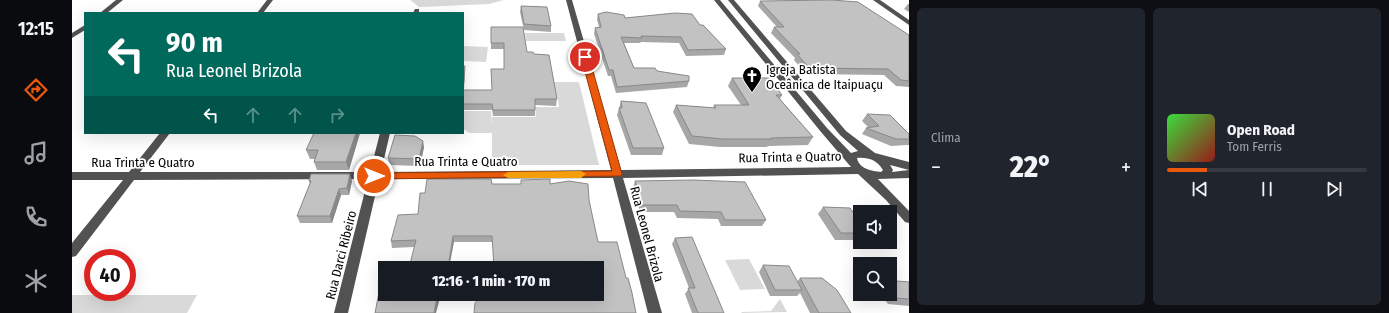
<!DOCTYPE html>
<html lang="pt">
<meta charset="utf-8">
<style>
body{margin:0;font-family:"Fira Sans Condensed",sans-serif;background:#20242c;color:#f1f3f6;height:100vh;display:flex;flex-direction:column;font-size:15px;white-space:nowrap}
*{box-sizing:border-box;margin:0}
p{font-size:13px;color:#9ea1a6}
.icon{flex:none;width:22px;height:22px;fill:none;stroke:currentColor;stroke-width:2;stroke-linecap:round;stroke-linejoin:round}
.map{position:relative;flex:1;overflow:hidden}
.sheet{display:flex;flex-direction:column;gap:8px;padding:8px;background:#0d0f14;width:480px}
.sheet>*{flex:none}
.hud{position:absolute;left:12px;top:12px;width:380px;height:122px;border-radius:0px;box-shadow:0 4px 16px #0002;background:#00695c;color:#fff;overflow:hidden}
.fabs{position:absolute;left:781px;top:205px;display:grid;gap:8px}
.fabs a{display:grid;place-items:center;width:44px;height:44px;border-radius:0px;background:#171b24;box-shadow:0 4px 16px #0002;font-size:20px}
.speed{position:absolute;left:12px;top:249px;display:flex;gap:8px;font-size:20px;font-weight:700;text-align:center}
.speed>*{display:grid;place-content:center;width:52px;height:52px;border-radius:50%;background:#171b24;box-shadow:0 4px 16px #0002;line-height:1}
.speed .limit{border:6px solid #d22;background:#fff;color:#111}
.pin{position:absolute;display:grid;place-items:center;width:34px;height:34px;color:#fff;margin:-17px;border:2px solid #fff;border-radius:50%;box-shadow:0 1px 4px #0007}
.me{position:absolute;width:44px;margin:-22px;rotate:90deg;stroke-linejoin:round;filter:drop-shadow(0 0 3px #0008)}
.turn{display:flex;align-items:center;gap:14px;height:84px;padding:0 16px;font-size:18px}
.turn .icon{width:52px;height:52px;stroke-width:2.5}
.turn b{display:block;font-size:28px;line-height:34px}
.lanes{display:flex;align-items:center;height:38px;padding:0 16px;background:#0003;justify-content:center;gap:20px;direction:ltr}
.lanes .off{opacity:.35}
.big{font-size:30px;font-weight:800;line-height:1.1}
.sheet .tile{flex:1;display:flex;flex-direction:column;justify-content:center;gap:6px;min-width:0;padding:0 14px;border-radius:6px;background:#20242c}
.song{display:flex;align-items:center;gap:12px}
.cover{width:48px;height:48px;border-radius:6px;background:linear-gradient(135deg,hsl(120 70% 55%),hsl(0 70% 35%))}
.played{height:4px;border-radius:2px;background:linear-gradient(90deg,#ea580c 20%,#363941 20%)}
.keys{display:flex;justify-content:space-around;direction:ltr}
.heat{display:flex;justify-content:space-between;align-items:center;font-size:22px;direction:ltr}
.sheet .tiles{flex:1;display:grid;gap:8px;grid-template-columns:repeat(2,1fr)}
.trip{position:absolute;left:306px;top:261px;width:226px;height:40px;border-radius:0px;background:#171b24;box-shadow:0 4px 16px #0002;font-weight:800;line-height:40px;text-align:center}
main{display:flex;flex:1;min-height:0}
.menu{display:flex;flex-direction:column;width:72px;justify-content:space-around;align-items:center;background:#090b0e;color:#9ea1a6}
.menu .icon{width:28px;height:28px}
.menu .on{color:#ea580c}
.menu b{font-size:18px;color:#f1f3f6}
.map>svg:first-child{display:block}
.green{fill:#d9d9d9}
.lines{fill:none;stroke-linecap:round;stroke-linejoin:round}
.minor{fill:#525252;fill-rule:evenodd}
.wall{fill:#a7a7a7}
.shaded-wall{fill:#888}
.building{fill:#c2c2c2;stroke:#888}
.route{fill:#ea580c;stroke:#983908}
.slow{fill:#f59e0b}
.labels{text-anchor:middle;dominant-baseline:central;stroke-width:3.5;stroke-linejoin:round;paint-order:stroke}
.poi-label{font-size:13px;fill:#000;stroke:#fff;text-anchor:start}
.street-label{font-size:13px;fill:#000;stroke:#fff}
</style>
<main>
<nav class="menu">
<b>12:15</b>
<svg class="icon on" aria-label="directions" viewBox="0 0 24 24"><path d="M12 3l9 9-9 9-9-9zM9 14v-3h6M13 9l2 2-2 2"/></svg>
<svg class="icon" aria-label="music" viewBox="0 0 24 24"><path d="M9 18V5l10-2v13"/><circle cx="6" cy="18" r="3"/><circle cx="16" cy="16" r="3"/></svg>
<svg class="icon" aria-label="phone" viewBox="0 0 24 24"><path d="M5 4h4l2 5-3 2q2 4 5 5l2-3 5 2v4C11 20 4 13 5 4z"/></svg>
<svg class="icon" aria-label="climate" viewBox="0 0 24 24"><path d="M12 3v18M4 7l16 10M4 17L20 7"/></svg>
</nav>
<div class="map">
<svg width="837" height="313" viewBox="0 0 837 313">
<rect width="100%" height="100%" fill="#fff"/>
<path class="green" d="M 338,0 L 432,0 L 417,4 L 347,7 Z
M 453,33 L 492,33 L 494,41 L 454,41 Z
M 391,46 L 416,47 L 414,62 L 391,61 Z
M 476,82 L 507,82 L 527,165 L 420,165 L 420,133 L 397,133 L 391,129 L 391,111 L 419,111 L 420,125 L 420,117 L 464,117 L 463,107 L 487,107 L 485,95 L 478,95 Z
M 677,259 L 693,289 L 668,290 L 653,260 Z
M 0,295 L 125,295 L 115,313 L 0,313 Z
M 708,299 L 715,312 L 670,313 L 669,312 L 699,311 Z"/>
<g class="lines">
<path class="minor" d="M 44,0 L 51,0 L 35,13 L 28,13 Z
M 195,0 L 201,0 L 191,13 L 185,13 Z
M 494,0 L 500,0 L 549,170 L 779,167 L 749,132 L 642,0 L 648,0 L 755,128 L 779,153 L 786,151 L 768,135 L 656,0 L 662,0 L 774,131 L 803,153 L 837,162 L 837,170 L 818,165 L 821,170 L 820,172 L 837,170 L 837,178 L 806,179 L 837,211 L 837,223 L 833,222 L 814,200 L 786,174 L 551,178 L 590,313 L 576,313 L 541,178 L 307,179 L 276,313 L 262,313 L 296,179 L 62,180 L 4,256 L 0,257 L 0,243 L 51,180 L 0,180 L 0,172 L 57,172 L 88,133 L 98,133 L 68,172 L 298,172 L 308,133 L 318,133 L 309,172 L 539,170 ZM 785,158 C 796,157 805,160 811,170 L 809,172 C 800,171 787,169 785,158 Z
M 801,0 L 808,0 L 837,20 L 837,25 Z
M 343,9 L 347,9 L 347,13 L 341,13 Z
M 13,25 L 13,30 L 0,38 L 0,33 Z"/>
</g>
<path class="wall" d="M 688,1 L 837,35 L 837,87 L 824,86 L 812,75 L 734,74 L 722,60 L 723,58 L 699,33 L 702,27 L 705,27 L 686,6 Z
M 836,4 L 837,4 L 837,12 L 832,9 Z
M 449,6 L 479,26 L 479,32 L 452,30 L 448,12 Z
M 526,14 L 553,18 L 628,25 L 654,49 L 652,55 L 614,56 L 607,43 L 569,42 L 568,43 L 552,43 L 562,68 L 585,71 L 617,81 L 615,87 L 544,93 L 539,76 L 536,76 L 522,34 L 523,28 L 527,27 L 525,19 Z
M 419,27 L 455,52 L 462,54 L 485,99 L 484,106 L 463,105 L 463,116 L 421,116 L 420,110 L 391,110 L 391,66 L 393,72 L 392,90 L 420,90 L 432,69 L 432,49 L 419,49 Z
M 660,78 L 710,95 L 708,99 L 741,137 L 736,145 L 696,146 L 695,147 L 648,147 L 617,144 L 601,112 L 604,105 L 641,108 L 642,105 L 669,105 L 656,86 Z
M 549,101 L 592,148 L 590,155 L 559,155 L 545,115 Z
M 795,114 L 837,134 L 837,145 L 836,145 L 819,146 L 790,134 L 794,128 L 797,128 L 790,121 Z
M 288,133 L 277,170 L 245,170 L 242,162 L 243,159 L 238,159 L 234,150 Z
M 352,147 L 348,166 L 317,165 L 316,158 Z
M 449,180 L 478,184 L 517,200 L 525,294 L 420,242 L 382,242 L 342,247 L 320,248 L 319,241 L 346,214 L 353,193 L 420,184 L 449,184 Z
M 237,181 L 280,181 L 277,195 L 269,195 L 260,223 L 228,223 L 225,216 L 238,184 Z
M 563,181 L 694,220 L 690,226 L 649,226 L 646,219 L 605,218 L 602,212 L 568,212 L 561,188 Z
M 751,207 L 788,222 L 788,240 L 763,240 L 746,214 Z
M 603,238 L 652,313 L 620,313 L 613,294 L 617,288 L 600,244 Z
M 691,265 L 725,282 L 728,278 L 779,313 L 738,313 L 728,293 L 725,296 L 698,296 L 687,272 Z
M 837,282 L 837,306 L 816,304 L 808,294 L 818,294 L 818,285 Z"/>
<path class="shaded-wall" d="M 393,66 L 393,72 L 391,96 L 391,90 Z
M 284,133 L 288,133 L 277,170 L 274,162 Z
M 351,141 L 352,147 L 348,166 L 347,159 Z
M 278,174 L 280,181 L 277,195 L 275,188 Z
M 267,189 L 269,195 L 260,223 L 258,216 Z
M 381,236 L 382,242 L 377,268 L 376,268 Z
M 366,294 L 367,294 L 367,302 L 364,313 L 362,313 L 363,307 Z"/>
<path class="building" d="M 760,0 L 786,2 L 837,35 L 837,81 L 829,80 L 816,69 L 737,68 L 725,54 L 728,54 L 702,27 L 712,27 L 688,1 Z
M 449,6 L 475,7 L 479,26 L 452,24 Z
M 534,12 L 552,15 L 553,18 L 603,13 L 620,14 L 628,25 L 631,25 L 654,49 L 616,50 L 609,37 L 569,36 L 570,38 L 549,37 L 562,68 L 583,68 L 585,71 L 617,76 L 617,81 L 545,87 L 541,70 L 537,70 L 523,28 L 529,27 L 526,14 Z
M 419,27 L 451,27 L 455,52 L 461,52 L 462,54 L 477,55 L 485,99 L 463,99 L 463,110 L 421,110 L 420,104 L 391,104 L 391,66 L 393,66 L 391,90 L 420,90 L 419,69 L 432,69 L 432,43 L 419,43 Z
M 660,78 L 697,78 L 710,95 L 704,95 L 741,137 L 699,138 L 700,139 L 651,139 L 620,136 L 604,105 L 644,108 L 642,105 L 677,105 Z
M 549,101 L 574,103 L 592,148 L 561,148 L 547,108 L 550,108 Z
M 795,114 L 818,115 L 837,134 L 837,139 L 824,139 L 794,128 L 807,126 Z
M 242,133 L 284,133 L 274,162 L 242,162 L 246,150 L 234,150 Z
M 323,135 L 343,136 L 351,141 L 347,159 L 316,158 Z
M 239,174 L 278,174 L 275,188 L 267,189 L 258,216 L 225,216 L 239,181 L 237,181 Z
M 355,179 L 419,179 L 420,184 L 449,184 L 449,180 L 478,179 L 478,184 L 497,181 L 516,184 L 517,200 L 526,242 L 545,242 L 554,278 L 556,278 L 560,293 L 564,313 L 402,313 L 403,303 L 411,294 L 525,294 L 525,268 L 422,268 L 420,236 L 381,236 L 376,268 L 337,268 L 344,240 L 319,241 L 326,215 L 346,214 L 348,193 L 353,193 Z
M 621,180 L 673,182 L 694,220 L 653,220 L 649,212 L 608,211 L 605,205 L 570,205 L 563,181 Z
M 751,207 L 778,208 L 788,222 L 788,233 L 769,233 Z
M 620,237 L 652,313 L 626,313 L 616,288 L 623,288 L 603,238 Z
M 691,265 L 717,266 L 730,290 L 703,290 Z
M 728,278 L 750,278 L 765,290 L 779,313 L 747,313 Z
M 825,281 L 837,282 L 837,299 L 823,298 L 818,292 L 818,285 Z
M 313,286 L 313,294 L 366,294 L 363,307 L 362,313 L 303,313 L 308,287 Z"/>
<path class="route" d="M 513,55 L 517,57 L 550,174 L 549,176 L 302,179 L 298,176 L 302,173 L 540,171 L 509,57 Z"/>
<path class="slow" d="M 509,171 L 514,174 L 509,178 L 436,178 L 431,175 L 436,172 Z"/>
<defs>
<g id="church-pin" transform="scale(1)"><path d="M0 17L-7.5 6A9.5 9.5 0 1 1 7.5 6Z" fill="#000" stroke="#fff"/><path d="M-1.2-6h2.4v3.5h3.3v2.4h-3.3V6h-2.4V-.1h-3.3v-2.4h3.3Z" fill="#fff"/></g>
</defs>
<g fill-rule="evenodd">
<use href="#church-pin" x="680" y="76"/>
</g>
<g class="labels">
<g class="poi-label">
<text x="694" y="69">Igreja Batista<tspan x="694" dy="15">Oceânica de Itaipuaçu</tspan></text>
</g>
<g class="street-label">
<text transform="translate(718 157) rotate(-1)">Rua Trinta e Quatro</text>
<text x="394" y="161">Rua Trinta e Quatro</text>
<text x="71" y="162">Rua Trinta e Quatro</text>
<text transform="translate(575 234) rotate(75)">Rua Leonel Brizola</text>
<text transform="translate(269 255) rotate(-76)">Rua Darci Ribeiro</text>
</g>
</g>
</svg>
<div class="fabs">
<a><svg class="icon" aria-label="sound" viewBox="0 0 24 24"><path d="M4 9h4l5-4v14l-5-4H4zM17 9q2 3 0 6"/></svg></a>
<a><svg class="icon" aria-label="search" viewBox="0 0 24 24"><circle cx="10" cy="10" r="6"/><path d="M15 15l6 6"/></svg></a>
</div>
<div class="speed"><div class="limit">40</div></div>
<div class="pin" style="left:513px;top:57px;background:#d93025"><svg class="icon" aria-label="arrive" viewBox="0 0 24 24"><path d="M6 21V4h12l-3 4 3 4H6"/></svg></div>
<svg class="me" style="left:302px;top:176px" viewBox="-20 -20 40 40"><circle r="17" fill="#ea580c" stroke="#fff" stroke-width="3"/><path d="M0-11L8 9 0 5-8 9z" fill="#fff"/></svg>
<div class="trip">12:16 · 1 min · 170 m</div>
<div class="hud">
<div class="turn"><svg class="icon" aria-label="left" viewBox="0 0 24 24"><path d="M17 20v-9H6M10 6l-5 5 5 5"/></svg><div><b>90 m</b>Rua Leonel Brizola</div></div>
<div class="lanes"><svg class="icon" aria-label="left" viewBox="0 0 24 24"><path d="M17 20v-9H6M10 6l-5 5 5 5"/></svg><svg class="icon off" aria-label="ahead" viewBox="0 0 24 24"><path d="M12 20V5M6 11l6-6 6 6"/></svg><svg class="icon off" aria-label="ahead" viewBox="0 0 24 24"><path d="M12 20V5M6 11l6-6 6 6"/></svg><svg class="icon off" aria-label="right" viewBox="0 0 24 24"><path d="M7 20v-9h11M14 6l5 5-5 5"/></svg></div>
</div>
</div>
<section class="sheet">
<div class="tiles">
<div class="tile"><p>Clima</p>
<div class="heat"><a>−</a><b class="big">22°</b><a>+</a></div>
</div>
<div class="tile">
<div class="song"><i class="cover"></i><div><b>Open Road</b><p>Tom Ferris</p></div></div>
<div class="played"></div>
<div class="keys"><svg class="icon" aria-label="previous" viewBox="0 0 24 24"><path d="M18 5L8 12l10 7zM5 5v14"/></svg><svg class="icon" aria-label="pause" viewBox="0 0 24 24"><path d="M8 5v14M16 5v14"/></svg><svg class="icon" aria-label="next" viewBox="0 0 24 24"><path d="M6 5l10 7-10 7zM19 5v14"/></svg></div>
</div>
</div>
</section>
</main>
